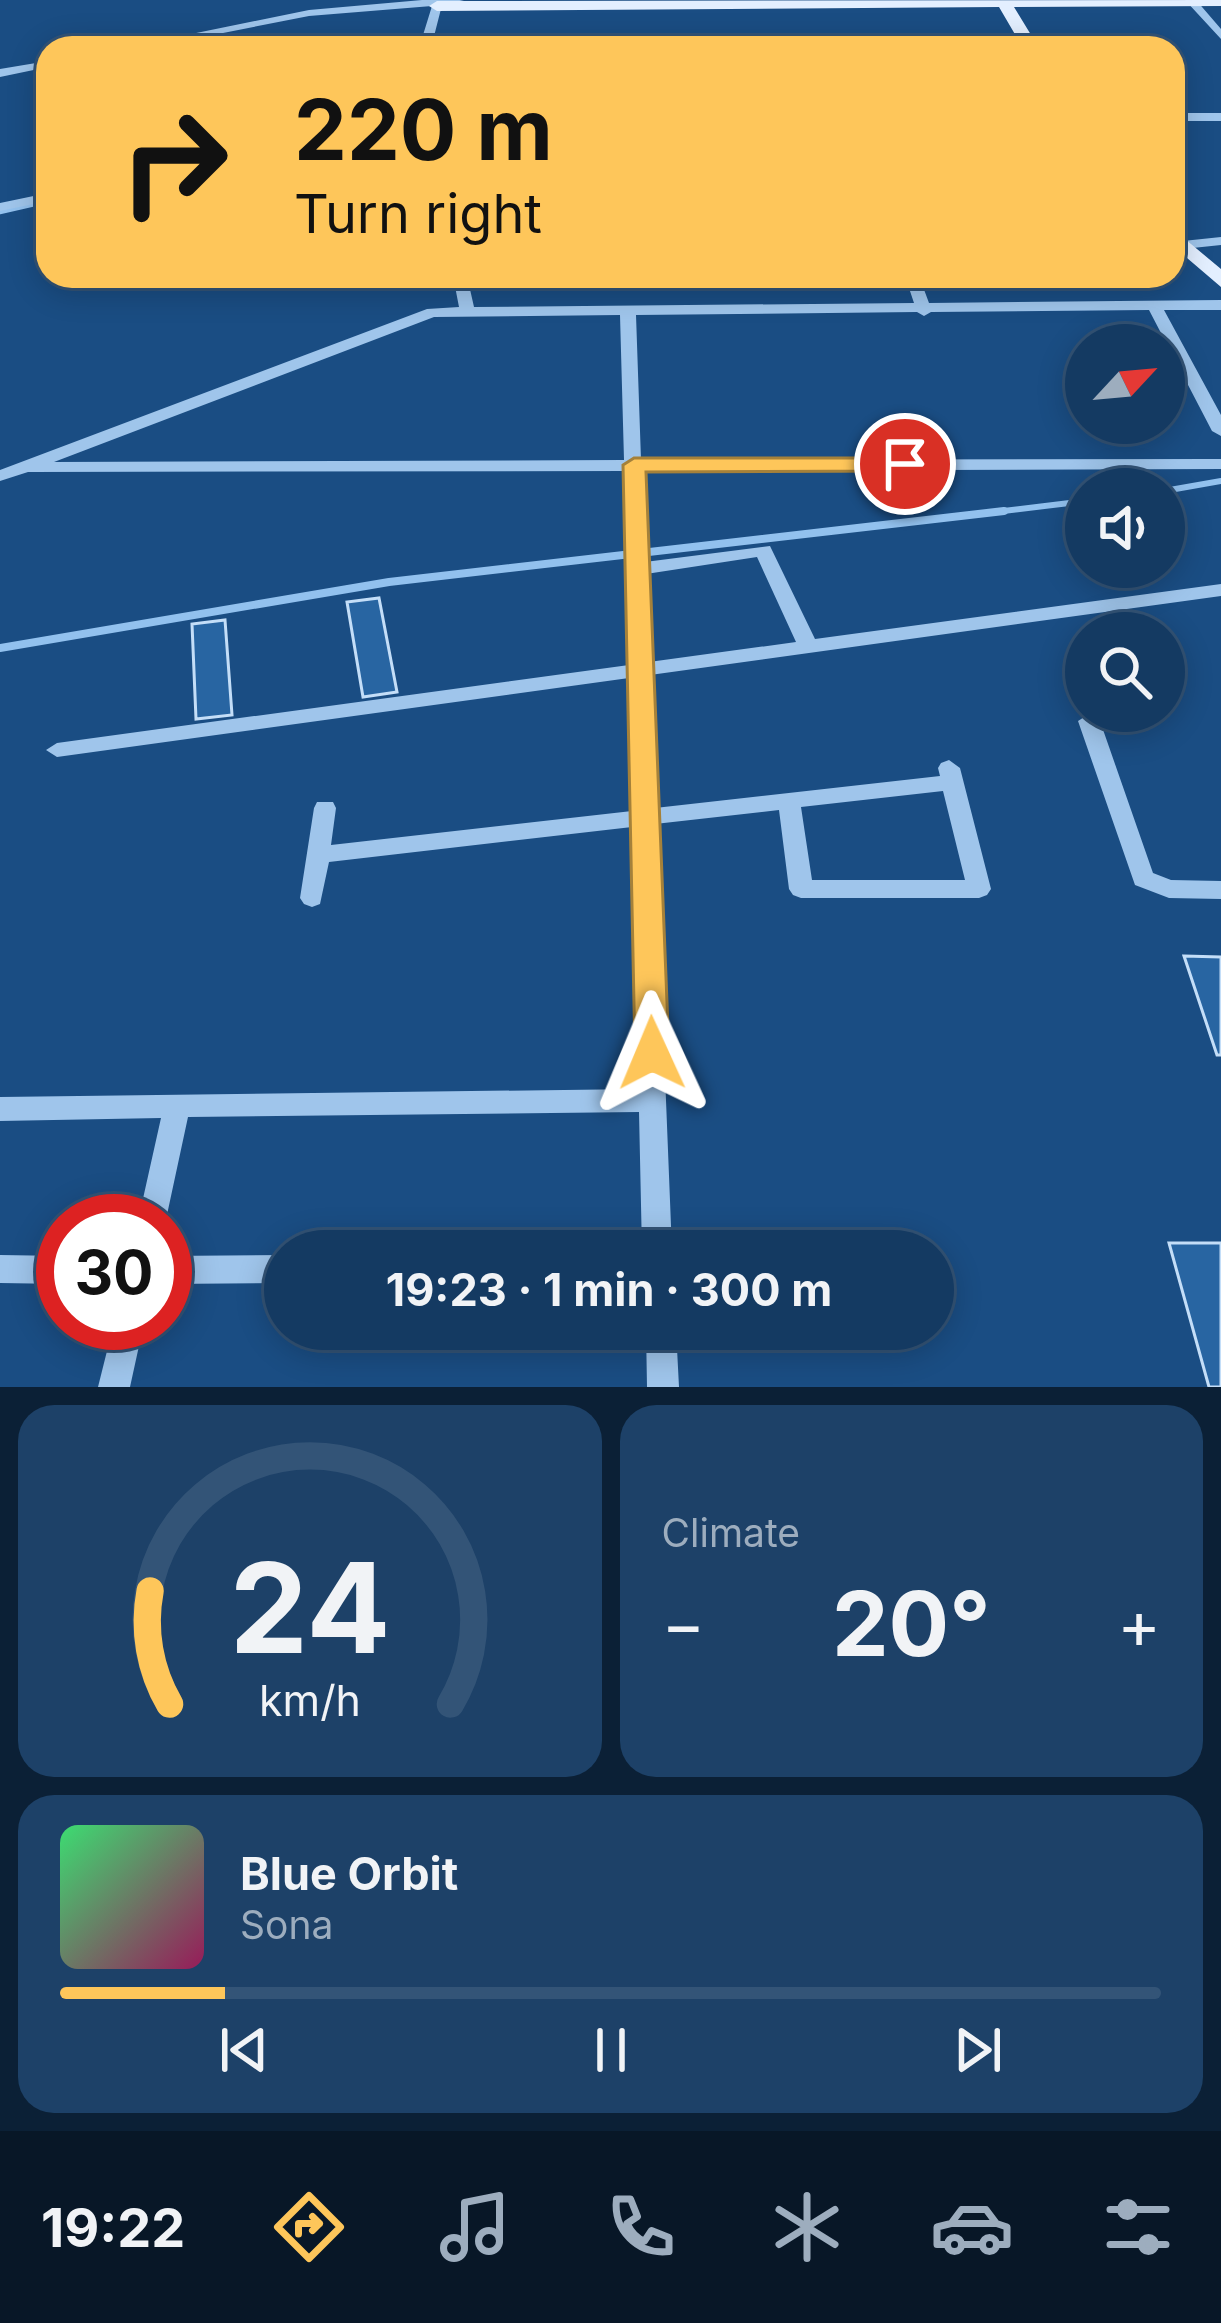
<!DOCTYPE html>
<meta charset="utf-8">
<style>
body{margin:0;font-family:Inter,sans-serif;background:#1d4168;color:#f1f3f6;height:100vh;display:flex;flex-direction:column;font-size:45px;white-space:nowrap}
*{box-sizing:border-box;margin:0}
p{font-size:39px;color:#9dadbe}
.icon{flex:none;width:66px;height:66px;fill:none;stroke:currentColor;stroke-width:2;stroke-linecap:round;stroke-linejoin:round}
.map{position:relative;height:1387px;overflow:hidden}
.side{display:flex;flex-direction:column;gap:18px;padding:18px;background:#0b2036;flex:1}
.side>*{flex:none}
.banner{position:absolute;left:36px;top:36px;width:1149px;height:252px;border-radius:36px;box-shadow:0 6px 30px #0003,0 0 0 3px #335477;background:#fec65a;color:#111;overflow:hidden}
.needle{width:78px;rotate:64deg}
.fabs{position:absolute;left:1065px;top:324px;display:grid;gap:24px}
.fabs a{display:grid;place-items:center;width:120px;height:120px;border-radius:50%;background:#143a62;box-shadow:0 6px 30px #0003,0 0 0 3px #335477;font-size:60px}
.speed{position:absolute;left:36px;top:1194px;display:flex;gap:24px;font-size:60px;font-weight:700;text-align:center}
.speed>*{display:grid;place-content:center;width:156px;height:156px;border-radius:50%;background:#143a62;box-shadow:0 6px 30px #0003,0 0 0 3px #335477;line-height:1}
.speed .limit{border:18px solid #d22;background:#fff;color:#111}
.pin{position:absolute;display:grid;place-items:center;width:102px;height:102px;color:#fff;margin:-51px;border:6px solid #fff;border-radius:50%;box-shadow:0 3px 12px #0007}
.me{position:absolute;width:132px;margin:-66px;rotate:359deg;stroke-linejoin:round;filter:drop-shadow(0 0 9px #0008)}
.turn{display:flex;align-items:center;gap:42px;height:252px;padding:0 60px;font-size:54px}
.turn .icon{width:156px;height:156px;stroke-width:2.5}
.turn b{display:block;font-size:84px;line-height:102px}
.big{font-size:90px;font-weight:700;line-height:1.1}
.side .tile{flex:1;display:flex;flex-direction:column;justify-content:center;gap:18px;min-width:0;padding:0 42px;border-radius:36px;background:#1d4168}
.side .dial{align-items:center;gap:0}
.dial svg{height:312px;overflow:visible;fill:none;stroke:#335477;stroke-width:7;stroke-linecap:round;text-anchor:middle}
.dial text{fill:#f1f3f6;stroke:none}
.song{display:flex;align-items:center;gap:36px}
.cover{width:144px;height:144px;border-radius:18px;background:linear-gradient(135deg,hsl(140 70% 55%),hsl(330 70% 35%))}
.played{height:12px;border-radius:6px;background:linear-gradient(90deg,#fec65a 15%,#335477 15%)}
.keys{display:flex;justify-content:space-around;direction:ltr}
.heat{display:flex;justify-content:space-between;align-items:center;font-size:66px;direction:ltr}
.side .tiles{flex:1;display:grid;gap:18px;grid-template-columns:1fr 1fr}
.tile:last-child{grid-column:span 2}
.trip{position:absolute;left:264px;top:1230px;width:690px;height:120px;border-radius:60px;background:#143a62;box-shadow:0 6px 30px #0003,0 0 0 3px #335477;font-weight:700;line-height:120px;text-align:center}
.dock{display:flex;height:192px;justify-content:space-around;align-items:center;background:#081727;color:#9dadbe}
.dock .icon{width:84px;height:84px}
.dock .active{color:#fec65a}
.dock b{font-size:54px;color:#f1f3f6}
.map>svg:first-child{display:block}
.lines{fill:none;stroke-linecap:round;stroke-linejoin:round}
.stream-far2{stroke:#92c1ee;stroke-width:4.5}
.stream-far1{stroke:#92c1ee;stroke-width:6}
.stream{stroke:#92c1ee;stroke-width:8}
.building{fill:#2865a2;stroke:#c4def8;stroke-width:3}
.minor{fill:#9fc5eb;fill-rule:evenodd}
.major{fill:#e3efff;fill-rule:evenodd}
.route{fill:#fec65a;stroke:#a5813a;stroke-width:3}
</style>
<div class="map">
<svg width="1221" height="1387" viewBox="0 0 1221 1387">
<rect width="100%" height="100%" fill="#1a4d83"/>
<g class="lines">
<path class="stream-far2" d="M 0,212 L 48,201"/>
<path class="stream-far1" d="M 1164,491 L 1221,481
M 978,514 L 1086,501"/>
<path class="stream" d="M 0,648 L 389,582 L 1004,511"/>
</g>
<path class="building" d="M 379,598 L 397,692 L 363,697 L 347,602 Z
M 225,620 L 232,715 L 196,719 L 192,624 Z
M 1184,956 L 1221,957 L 1221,1055 L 1217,1055 Z
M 1169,1243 L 1221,1243 L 1221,1387 L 1209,1387 Z"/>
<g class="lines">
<path class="minor" d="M 422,0 L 464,0 L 442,5 L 431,48 L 419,48 L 432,6 L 309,16 L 147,48 L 123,48 L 309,10 Z
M 1185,0 L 1196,0 L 1221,29 L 1221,39 Z
M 48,61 L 48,67 L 0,77 L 0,69 Z
M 1173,113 L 1221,113 L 1221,121 L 1173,121 Z
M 48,193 L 48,201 L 0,211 L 0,203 Z
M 1221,237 L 1221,245 L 1183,249 L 1176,245 L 1183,241 Z
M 453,276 L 467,276 L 474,307 L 914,303 L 905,276 L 919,276 L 929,303 L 1221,300 L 1221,310 L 1164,310 L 1221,415 L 1221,436 L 1212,431 L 1149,310 L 931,312 L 924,316 L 917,312 L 636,315 L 641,460 L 1221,459 L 1221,469 L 642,471 L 645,562 L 770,546 L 815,639 L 1221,584 L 1221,596 L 650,675 L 655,808 L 940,776 L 938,768 L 941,763 L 949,760 L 960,768 L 991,889 L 987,895 L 979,898 L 801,898 L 793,895 L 789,889 L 779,810 L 655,824 L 672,1251 L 642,1251 L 639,1112 L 188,1117 L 165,1224 L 165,1221 L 138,1221 L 161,1118 L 0,1121 L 0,1097 L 639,1089 L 632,827 L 329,862 L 320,904 L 312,907 L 304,904 L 300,898 L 314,808 L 317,802 L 333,802 L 336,808 L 331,845 L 632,811 L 629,678 L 57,757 L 46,750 L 57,743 L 629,665 L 624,471 L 28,472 L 0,481 L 0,470 L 427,309 L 459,307 ZM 620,315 L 624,460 L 54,462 L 434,317 ZM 757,557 L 796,642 L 649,662 L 646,574 ZM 943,791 L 965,880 L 812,880 L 801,807 Z
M 1089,714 L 1100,721 L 1153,873 L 1171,880 L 1221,881 L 1221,899 L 1169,898 L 1135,885 L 1078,721 Z
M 0,1255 L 63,1256 L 63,1284 L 0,1283 Z
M 285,1255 L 285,1283 L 165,1284 L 165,1256 Z
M 114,1323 L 144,1323 L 130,1387 L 98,1387 Z
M 646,1329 L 676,1329 L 679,1387 L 647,1387 Z"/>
<path class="major" d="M 1221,0 L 1221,6 L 1014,7 L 1039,48 L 1023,48 L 999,7 L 437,11 L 429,6 L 437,1 Z
M 1173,229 L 1221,269 L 1221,287 L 1173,246 Z"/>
</g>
<path class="route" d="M 634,458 L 905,458 L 917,464 L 905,471 L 646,472 L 669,1053 L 664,1063 L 640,1063 L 635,1053 L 623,465 Z"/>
</svg>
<div class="fabs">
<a><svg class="needle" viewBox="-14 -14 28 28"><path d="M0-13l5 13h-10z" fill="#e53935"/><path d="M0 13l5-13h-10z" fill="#9dadbe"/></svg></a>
<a><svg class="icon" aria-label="sound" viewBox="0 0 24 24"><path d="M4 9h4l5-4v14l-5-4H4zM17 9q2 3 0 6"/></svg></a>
<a><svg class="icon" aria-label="search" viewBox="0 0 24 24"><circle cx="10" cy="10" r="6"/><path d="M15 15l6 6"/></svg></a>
</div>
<div class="speed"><div class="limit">30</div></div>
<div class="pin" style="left:905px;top:464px;background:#d93025"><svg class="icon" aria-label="arrive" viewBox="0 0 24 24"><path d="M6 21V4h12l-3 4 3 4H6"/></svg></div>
<svg class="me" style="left:652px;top:1053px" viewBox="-20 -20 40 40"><path d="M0-17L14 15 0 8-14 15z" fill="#fec65a" stroke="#fff" stroke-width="4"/></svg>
<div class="trip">19:23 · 1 min · 300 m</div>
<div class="banner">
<div class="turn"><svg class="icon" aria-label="right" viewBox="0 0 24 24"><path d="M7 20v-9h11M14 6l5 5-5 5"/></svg><div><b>220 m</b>Turn right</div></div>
</div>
</div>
<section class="side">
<div class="tiles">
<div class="tile dial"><svg viewBox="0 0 100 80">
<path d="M14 69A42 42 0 1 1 86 69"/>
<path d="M14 69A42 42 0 0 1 9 40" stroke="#fec65a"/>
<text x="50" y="56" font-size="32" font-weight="700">24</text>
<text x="50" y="72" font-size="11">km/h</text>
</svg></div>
<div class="tile"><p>Climate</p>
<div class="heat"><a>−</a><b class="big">20°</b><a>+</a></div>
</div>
<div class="tile">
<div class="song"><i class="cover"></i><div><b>Blue Orbit</b><p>Sona</p></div></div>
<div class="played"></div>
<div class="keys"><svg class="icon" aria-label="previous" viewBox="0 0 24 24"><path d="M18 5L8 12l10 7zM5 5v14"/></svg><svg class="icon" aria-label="pause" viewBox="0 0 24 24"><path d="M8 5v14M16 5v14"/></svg><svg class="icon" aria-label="next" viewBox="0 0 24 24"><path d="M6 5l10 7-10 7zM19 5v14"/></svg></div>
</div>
</div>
</section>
<nav class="dock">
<b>19:22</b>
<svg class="icon active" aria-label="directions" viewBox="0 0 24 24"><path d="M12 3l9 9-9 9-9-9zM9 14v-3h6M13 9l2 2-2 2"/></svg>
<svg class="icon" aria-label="music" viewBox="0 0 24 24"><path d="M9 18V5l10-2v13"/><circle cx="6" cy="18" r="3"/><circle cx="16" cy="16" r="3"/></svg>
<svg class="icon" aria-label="phone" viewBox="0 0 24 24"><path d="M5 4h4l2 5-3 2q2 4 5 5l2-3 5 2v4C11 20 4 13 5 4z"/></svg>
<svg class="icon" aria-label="climate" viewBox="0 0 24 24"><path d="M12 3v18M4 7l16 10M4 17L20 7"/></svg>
<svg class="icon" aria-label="car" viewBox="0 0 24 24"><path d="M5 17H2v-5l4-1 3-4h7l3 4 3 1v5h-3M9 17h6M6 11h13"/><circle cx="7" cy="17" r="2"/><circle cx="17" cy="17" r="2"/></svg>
<svg class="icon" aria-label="filters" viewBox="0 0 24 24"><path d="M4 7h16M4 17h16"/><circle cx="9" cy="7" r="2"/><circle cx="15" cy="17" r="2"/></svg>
</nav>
